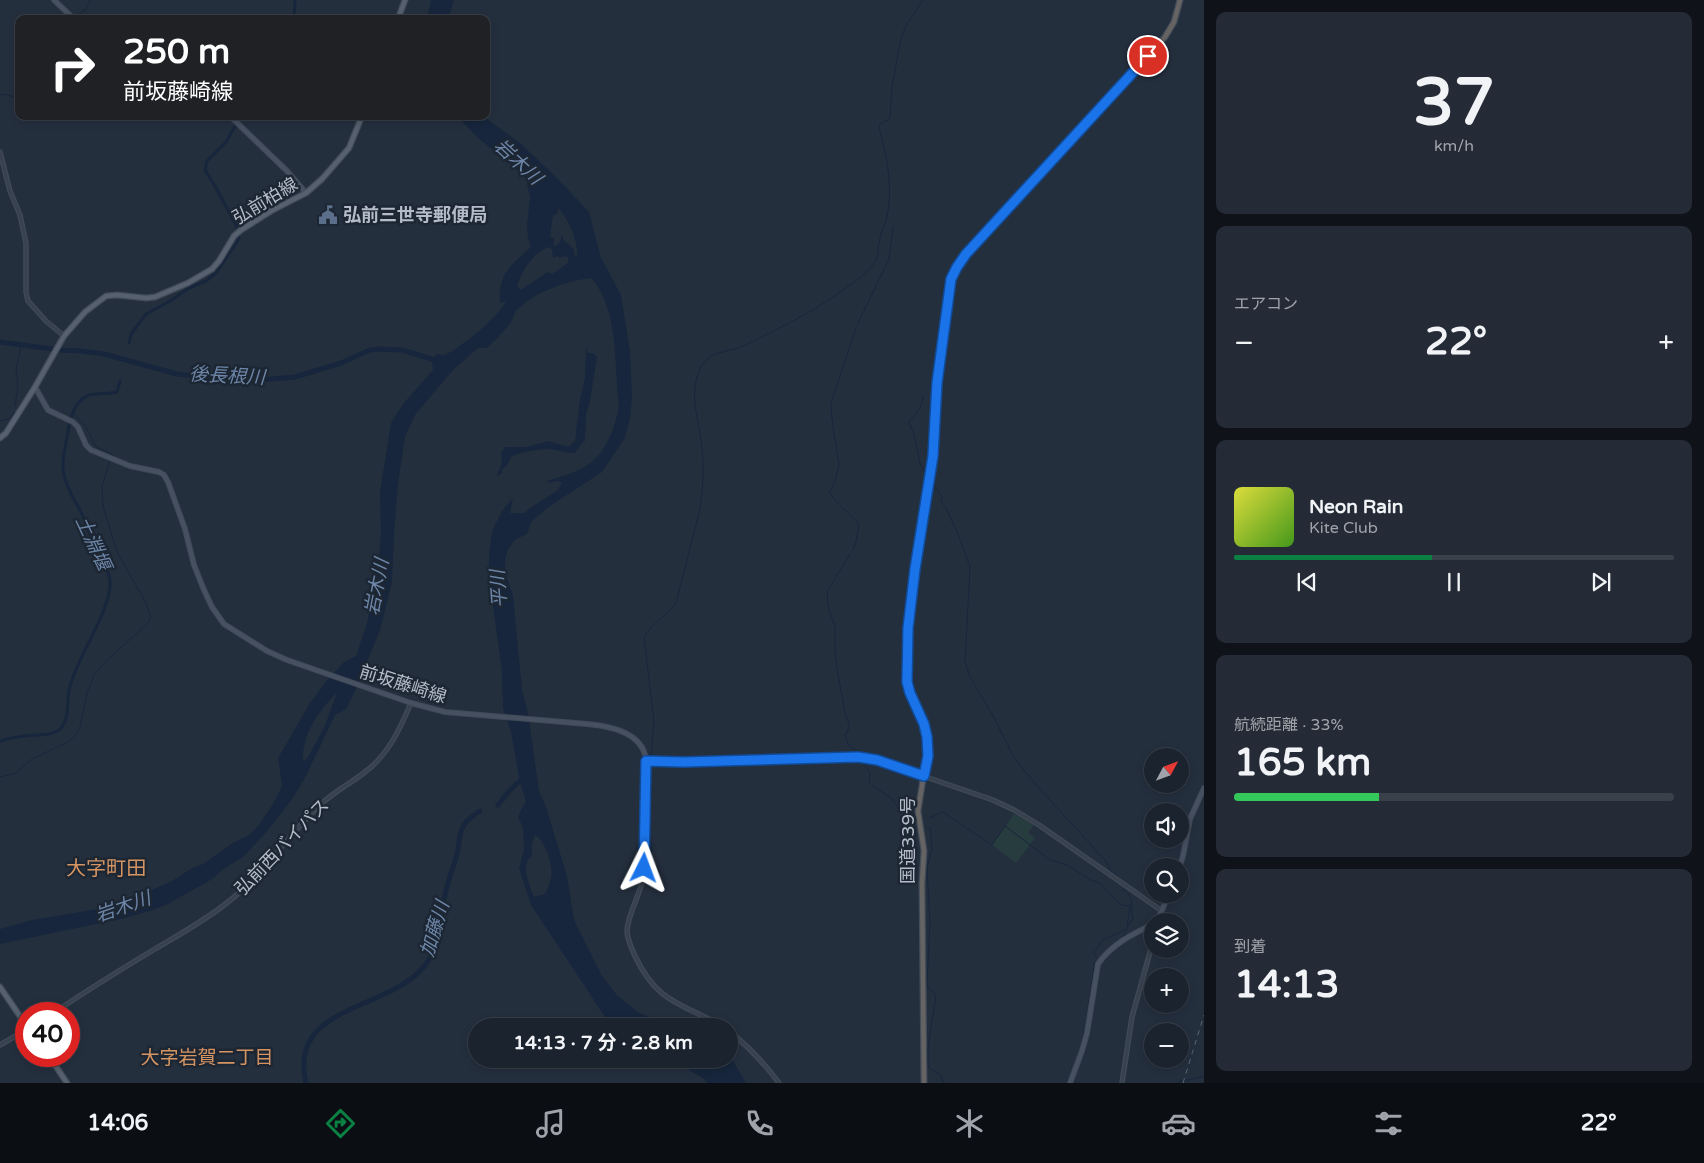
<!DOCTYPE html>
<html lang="ja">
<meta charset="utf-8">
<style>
body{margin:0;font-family:"Varela Round","Noto Sans JP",sans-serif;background:#242b36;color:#f1f3f6;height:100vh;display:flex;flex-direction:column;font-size:19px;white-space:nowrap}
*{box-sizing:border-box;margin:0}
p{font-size:16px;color:#a0a4aa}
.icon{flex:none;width:28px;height:28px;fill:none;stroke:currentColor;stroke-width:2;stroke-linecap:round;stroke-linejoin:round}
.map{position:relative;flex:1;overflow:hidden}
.panel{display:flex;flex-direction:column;gap:12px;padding:12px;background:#0f1319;width:500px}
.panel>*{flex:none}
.top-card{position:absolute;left:15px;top:15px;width:475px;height:105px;border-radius:10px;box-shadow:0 2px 8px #0003,0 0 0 1px #39404a;background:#202124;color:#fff;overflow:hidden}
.needle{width:32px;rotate:49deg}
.controls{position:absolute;left:1144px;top:748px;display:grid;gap:10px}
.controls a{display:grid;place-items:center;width:45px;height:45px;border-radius:50%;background:#1b232e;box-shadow:0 2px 8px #0003,0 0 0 1px #39404a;font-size:25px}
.speed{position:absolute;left:15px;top:1002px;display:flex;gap:10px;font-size:25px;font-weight:700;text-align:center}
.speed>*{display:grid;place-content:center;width:65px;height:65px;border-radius:50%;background:#1b232e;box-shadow:0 2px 8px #0003,0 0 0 1px #39404a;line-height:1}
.speed .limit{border:8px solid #d22;background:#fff;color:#111}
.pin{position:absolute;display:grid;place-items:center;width:42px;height:42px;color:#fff;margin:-21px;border:2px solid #fff;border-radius:50%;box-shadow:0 1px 5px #0007}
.me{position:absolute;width:55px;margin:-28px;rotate:3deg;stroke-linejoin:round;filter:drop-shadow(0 0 4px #0008)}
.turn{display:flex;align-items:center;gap:18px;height:105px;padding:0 25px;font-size:22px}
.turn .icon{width:65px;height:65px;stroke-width:2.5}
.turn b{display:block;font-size:35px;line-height:42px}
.big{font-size:38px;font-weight:700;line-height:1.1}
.panel .widget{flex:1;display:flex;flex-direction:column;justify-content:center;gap:8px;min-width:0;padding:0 18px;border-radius:10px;background:#242b36}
.panel .dial{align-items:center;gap:0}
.dial b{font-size:65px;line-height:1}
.song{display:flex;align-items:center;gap:15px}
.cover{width:60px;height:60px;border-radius:8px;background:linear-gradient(135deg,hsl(60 70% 55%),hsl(100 70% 35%))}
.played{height:5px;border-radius:2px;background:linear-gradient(90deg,#0b8043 45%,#39404a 45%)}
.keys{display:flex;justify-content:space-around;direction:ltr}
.heat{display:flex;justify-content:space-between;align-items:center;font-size:28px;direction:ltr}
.charge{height:8px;border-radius:4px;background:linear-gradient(90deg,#34c759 33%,#39404a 0)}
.trip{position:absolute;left:468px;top:1018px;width:270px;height:50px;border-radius:25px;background:#1b232e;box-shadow:0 2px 8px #0003,0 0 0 1px #39404a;font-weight:700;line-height:50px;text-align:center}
.tab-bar{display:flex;height:80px;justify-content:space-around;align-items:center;background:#0b0e12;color:#a0a4aa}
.tab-bar .icon{width:35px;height:35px}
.tab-bar .selected{color:#0b8043}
.tab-bar b{font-size:22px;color:#f1f3f6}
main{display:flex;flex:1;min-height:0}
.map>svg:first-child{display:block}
.green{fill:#263c3f}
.water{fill:#17263c;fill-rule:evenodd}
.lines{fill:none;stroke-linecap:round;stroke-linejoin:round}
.stream{stroke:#17263c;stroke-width:1}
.canal{stroke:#17263c;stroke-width:3}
.river{stroke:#17263c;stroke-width:5}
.tertiary-casing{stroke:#414a57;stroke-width:5.5}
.secondary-casing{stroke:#414a57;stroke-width:6}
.primary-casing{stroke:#414a57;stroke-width:7}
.trunk-casing{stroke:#434c59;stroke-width:7}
.tertiary{stroke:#38414e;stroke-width:3}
.secondary{stroke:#465061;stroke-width:4}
.primary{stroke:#56606e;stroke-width:4.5}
.trunk{stroke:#656462;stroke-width:4.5}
.rail{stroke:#5a6575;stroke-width:1;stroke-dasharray:5 5;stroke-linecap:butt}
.route-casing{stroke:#114b97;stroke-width:12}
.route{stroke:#1a73e8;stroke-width:9}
.labels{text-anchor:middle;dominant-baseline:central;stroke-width:5;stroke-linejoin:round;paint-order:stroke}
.street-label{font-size:18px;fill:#b4bcc9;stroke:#1d2633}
.poi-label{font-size:18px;font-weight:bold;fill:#b4bcc9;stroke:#1d2633;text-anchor:start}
.water-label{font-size:19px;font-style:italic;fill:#6d86a8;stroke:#1d2633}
.neighbourhood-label{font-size:19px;fill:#d59563;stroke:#1d2633}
.quarter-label{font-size:20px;fill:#d59563;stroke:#1d2633}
</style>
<main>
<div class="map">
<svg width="1204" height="1083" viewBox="0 0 1204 1083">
<rect width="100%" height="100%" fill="#242f3e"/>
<path class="green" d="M 1014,814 L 1034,825 L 1028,833 L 1035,838 L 1016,863 L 992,845 Z"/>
<path class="water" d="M 431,0 L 454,0 L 448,19 L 427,19 Z
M 457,116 L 483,116 L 520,143 L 555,176 L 589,212 L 601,258 L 621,295 L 630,351 L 632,397 L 630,418 L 625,438 L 602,472 L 547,508 L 531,522 L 527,534 L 516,539 L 508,549 L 505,560 L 506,575 L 513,595 L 522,690 L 528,713 L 539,791 L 546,807 L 567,876 L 574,920 L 602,976 L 616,994 L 639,1013 L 667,1023 L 676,1023 L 683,1026 L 611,1026 L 531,905 L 519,868 L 524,849 L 523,828 L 518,816 L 526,801 L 520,783 L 511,732 L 503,708 L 502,672 L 489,577 L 489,552 L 492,532 L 502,511 L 513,498 L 510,513 L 525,513 L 527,510 L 558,490 L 562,482 L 557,481 L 549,483 L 547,481 C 565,475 584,471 598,456 C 608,445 615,426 618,411 C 620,403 617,393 617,384 C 615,352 615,303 591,278 C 566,281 534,292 516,311 C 513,315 513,321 509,325 C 503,333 495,340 487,348 L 478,348 L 453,370 L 415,415 L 405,437 L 398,484 L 394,534 L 392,582 L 380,630 L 355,691 L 346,709 L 335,715 L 305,778 L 292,799 L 269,829 L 243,857 L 225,868 L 212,879 L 168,904 L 150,911 L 125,918 L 0,944 L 0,929 L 32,920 L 110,907 L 138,896 L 172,881 L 194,867 L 203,864 L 233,843 L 249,835 L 259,825 L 273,804 L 282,786 L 278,758 L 310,703 L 329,678 L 343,663 L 356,656 L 367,623 L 377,575 L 381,533 L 380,492 L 391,423 L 403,404 L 433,370 L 432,362 L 436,354 C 438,354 443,355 444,355 C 456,352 503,313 506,301 L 500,303 C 497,274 512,264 531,247 L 528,238 L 527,225 L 530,197 L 526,179 L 514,167 L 478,138 ZM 559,208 C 569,222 578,239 577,256 L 575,256 L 573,248 L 563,240 L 563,236 L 562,235 L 560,242 L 556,246 L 554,246 L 554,238 L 550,237 L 553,216 L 557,214 ZM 550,247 L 552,250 L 553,258 L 557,256 L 560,258 L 566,256 L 568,258 L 568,263 L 552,274 L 547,272 C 539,279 530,283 521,290 L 517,286 C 520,273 536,249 550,247 ZM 337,693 L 324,728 L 307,759 L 303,761 C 302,734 318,711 337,693 ZM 535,835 C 545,840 554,867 551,878 C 550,884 547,889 545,894 L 534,897 C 529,883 520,866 532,855 L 532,843 Z
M 586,348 L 588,353 L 593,353 L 597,357 L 590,401 L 586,415 L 585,441 L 582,443 L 575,453 C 565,453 556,449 547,449 C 539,449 517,453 511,457 L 507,466 L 502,469 L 502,473 L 496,477 L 502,463 L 501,453 L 505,447 L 526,447 L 549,441 L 568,447 L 575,441 L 580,399 L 585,378 Z
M 729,1054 L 746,1083 L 707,1083 L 704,1079 L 673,1060 L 659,1059 L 729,1059 Z"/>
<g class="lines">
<path class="stream" d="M 76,17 L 86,9 L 90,0
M 0,95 L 4,94 L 19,99
M 858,323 L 889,259 L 893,227
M 923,396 C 922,408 917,413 909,422 L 914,434 L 920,464 L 928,477
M 15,406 L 18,385 L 16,369 L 21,346
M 0,421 L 9,419 L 15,412
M 930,480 L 942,497 L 941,501 L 946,508 L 958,534 L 970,567 L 965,661 L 970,677 L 992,714 L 1015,759 L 1038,787 L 1104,859 L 1111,870 L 1123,882
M 853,550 L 856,542 L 859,524 C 849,513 837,504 829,492 L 835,482 L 839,465 L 832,420 L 831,404 L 856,327
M 850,554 L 828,590 L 827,595 L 829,610 L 835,627 L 835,651 L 837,669 L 845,713 L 849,724 L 849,728 L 845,736 L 848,744 L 857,752
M 651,758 L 654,721 L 644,638 C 647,628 668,614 676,603 L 700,509 C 703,489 704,469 702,449 C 700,422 687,394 701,367 C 709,350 728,353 743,346 C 778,329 813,312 845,289 C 854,282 864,275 871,267 C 880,256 877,254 879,243 C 880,234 885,226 887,217 C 893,188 887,156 879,128 L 880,124 L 890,119 L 892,87 L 901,38 L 906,26 L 923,0
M 863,763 L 870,772 L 869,782 L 872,785 L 891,798 L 900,810 L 905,813 L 917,815
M 0,777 L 16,773 L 32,759 L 68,742 L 75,736 L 80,727 L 87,693 L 94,675 L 104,663 L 149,622 L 151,617 L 146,603 L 117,552 L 103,506 L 102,486 L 112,454 L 96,447 L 86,427 L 73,413
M 929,818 L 943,812 L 992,845 L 1005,826 L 1050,860 L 1067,865 L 1091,880 L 1100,883 L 1118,902 L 1122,905 L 1130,906 L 1127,927
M 917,827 L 917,819
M 928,828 L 930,828 L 932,849 L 927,868 L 930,923 L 927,984 L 928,988 L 936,995 L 928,1048 L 928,1067 L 940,1074 L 944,1083
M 649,880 C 654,859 650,838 650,816 C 650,799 652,782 651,764
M 1123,889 C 1136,898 1129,906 1133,918 L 1128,926
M 1123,939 L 1127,928
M 1110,953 L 1123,943
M 1097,958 L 1093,952 C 1099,949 1099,942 1105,939 C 1112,935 1119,934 1125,929
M 1077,1071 L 1085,1051 L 1088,1037
M 1067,1083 L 1081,1049 L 1084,1034 L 1095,961
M 1178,1083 L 1182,1080 L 1188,1080 L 1204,1076"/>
<path class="canal" d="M 294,19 L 295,0
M 129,343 L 131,334 L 146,314 L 170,301 L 189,288 L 206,281 L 216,273 L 239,239 L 237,227 L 215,186 L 205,170 L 207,161 L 226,142 L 241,116
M 0,741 C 16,735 32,736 49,734 C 72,730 66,707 69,690 C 71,682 74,674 78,665 C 87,644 112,603 110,581 C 109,568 99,558 94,546 C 91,538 89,529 85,521 C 78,504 65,488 63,469 C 62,457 66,444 68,432 C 69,420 75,401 87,396 C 96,392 107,395 117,392 L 120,381"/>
<path class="river" d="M 0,342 L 60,350 L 81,351 L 104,354 L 177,374 L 248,381 L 295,377 L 341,363 L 370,350 L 381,349 L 402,350 L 438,361
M 498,805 L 511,789 L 525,776
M 306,1083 C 288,1006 384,1011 422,969 C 440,950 440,915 446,890 C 449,877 455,864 458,850 C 459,842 459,832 464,825 C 467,820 473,816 478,812 L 480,811"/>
<g class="tertiary-casing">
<path id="tertiary" d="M 0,152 L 10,191 L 20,215 L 26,243 L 26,292 L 28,301 L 46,321 L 64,336
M 646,761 C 645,799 648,838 643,876 C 641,895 628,912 627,931 C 627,939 632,949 635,956 C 657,1003 681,1003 722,1026
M 923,776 L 993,800 L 1014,810 L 1039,825 L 1162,911
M 52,1014 C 86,991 120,970 155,949 C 180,934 206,920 228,902 C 263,875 287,836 319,806 C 333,792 350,784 365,772 C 388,755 400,729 411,703
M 729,1031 C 748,1046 764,1063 779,1083
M 0,1045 L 26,1030
M 1122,1083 L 1132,1017 L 1152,945"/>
</g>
<g class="secondary-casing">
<path id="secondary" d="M 54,0 L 74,19
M 230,116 L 287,171 L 306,193
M 35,387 L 48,410 L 73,422 L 78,427 L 86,445 L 91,450 L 130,466 L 159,472 L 164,475 L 168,482 L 185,529 L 194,565 L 204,590 L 212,607 L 224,624 L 267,651 L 287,660 L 411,703 L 445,712 L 587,724 C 610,726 644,733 646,761 L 684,762 L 858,757 L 877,760 L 923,776
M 1180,866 L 1183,856 L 1190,819 L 1204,788
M 1157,921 L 1169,894
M 1070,1083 L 1082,1051 L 1087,1033 L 1098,964 C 1111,945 1132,934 1152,925"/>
</g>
<g class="primary-casing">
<path id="primary" d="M 398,19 L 405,0
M 0,438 L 6,433 L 35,387 L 64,336 L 85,312 L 106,296 L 117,295 L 146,298 L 155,297 L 188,283 L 212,269 L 219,261 L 234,236 L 241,230 L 271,211 L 306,193 L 322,179 L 349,148 L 362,116
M 0,987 L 26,1025
M 49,1056 L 67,1083"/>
</g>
<g class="trunk-casing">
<path id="trunk" d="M 924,1083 L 922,883 L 924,851 L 918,811 L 928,748 L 924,724 L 913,703 L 907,682 L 909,628 L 915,569 L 933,457 L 937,383 L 947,299 L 953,273 L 966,254 L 1165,37 L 1174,22 L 1180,0"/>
</g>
<use href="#tertiary" class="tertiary"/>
<use href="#secondary" class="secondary"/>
<use href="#primary" class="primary"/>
<use href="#trunk" class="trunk"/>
<path class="rail" d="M 1183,1083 L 1204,1015"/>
</g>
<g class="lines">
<g class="route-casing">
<path id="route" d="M 644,868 L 646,761 L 684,762 L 858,757 L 877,760 L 924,776 L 928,756 L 927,737 L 924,724 L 910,693 L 907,682 L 908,628 L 915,569 L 933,456 L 937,383 L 951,279 L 957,267 L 966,254 L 1148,56"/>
</g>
<use href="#route" class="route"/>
</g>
<defs>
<g id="civic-bare" transform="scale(1.5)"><path d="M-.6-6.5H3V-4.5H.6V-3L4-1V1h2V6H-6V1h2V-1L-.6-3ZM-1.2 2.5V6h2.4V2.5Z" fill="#5c6f8a" stroke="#1d2633" stroke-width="2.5" paint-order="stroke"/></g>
</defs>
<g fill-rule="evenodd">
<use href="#civic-bare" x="328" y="215"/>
</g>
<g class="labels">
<g class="street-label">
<text transform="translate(265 201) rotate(-31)">弘前柏線</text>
<text transform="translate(403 684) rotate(17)">前坂藤崎線</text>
<text transform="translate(908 840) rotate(-90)">国道339号</text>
<text transform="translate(282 847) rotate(-46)">弘前西バイパス</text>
</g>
<g class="poi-label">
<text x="343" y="215">弘前三世寺郵便局</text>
</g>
<g class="water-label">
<text transform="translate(518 162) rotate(43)">岩木川</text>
<text transform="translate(227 376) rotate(3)">後長根川</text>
<text transform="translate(93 543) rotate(65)">土淵堰</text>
<text transform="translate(377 587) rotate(-79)">岩木川</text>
<text transform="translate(499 589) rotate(-94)">平川</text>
<text transform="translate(123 907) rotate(-19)">岩木川</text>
<text transform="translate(435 929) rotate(-73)">加藤川</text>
</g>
<g class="neighbourhood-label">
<text x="207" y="1058">大字岩賀二丁目</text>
</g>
<g class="quarter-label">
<text x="106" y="869">大字町田</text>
</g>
</g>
</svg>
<div class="controls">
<a><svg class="needle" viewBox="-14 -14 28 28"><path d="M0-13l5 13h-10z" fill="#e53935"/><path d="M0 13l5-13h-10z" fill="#a0a4aa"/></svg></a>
<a><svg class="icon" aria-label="sound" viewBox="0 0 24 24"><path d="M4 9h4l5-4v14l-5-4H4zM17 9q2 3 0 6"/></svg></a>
<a><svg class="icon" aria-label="search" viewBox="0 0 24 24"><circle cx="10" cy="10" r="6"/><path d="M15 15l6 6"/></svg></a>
<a><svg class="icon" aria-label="layers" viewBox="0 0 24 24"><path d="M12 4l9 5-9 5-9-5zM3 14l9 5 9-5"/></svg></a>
<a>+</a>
<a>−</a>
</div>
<div class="speed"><div class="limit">40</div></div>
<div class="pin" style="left:1148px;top:56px;background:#d93025"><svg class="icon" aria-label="arrive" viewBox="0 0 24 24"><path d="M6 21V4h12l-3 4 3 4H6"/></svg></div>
<svg class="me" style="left:644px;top:868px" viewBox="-20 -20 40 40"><path d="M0-17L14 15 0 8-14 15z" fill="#1a73e8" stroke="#fff" stroke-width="4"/></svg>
<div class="trip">14:13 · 7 分 · 2.8 km</div>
<div class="top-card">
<div class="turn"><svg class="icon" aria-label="right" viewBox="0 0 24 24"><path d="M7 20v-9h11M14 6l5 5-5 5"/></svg><div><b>250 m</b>前坂藤崎線</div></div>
</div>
</div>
<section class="panel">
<div class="widget dial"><b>37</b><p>km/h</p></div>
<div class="widget"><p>エアコン</p>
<div class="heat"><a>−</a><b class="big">22°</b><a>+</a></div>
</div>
<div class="widget">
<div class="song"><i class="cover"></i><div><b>Neon Rain</b><p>Kite Club</p></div></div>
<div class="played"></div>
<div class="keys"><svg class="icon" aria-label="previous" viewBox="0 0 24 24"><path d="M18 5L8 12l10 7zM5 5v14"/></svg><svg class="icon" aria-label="pause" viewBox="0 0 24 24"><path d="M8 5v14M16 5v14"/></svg><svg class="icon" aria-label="next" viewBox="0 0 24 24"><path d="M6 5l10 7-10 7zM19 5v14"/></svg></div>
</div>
<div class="widget"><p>航続距離 · 33%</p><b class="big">165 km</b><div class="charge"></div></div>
<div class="widget"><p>到着</p><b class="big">14:13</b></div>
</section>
</main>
<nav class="tab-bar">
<b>14:06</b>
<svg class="icon selected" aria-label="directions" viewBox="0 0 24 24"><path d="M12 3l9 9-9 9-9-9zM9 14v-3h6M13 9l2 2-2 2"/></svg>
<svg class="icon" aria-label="music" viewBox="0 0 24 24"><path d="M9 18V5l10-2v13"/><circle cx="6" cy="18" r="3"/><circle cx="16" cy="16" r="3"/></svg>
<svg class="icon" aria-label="phone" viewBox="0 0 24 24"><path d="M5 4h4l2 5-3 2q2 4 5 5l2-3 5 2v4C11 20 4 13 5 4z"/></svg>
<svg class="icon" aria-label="climate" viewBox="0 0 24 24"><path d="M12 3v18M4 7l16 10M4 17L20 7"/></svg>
<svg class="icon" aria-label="car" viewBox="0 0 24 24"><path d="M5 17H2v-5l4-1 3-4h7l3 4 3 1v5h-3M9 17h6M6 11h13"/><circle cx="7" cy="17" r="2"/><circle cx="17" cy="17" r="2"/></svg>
<svg class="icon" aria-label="filters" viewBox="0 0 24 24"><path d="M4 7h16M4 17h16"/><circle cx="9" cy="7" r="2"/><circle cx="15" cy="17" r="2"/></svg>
<b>22°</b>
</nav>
